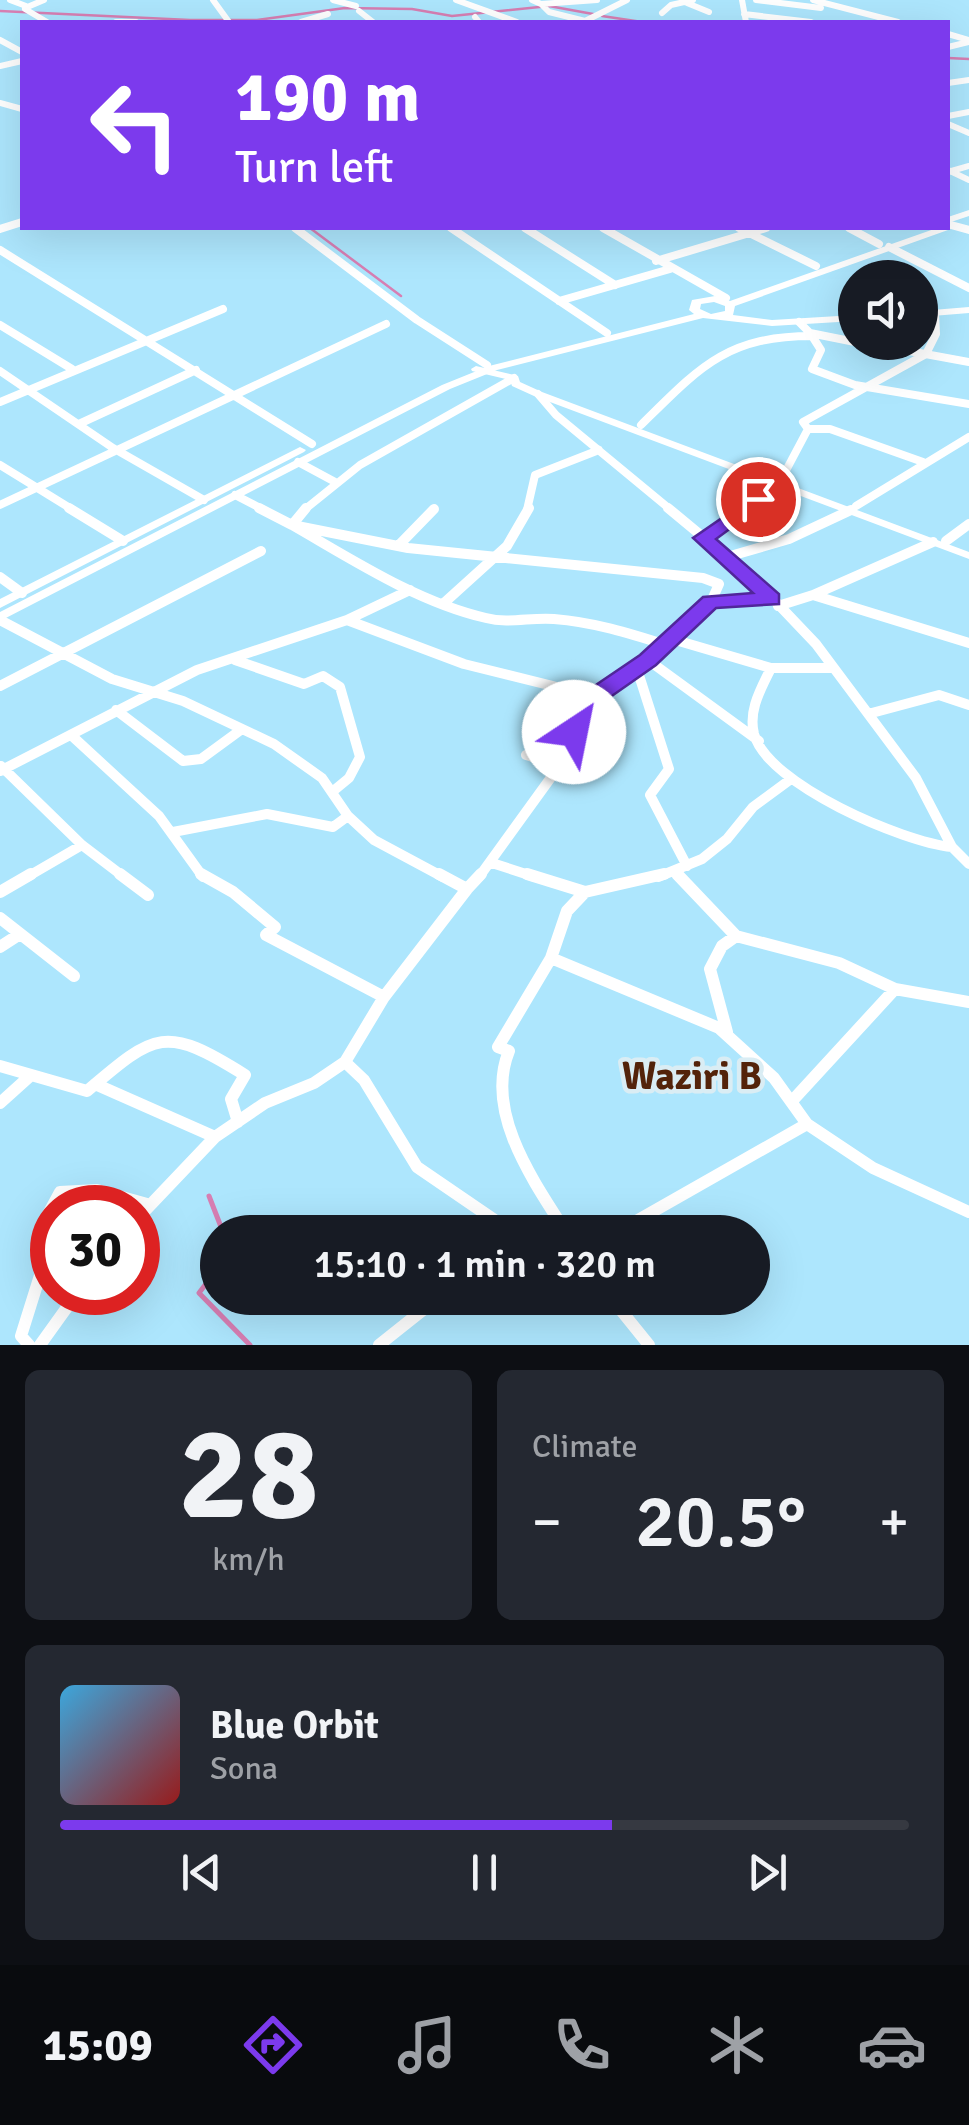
<!DOCTYPE html>
<meta charset="utf-8">
<style>
body{margin:0;font-family:Signika,sans-serif;background:#242831;color:#f1f3f6;height:100vh;display:flex;flex-direction:column;font-size:38px;white-space:nowrap}
*{box-sizing:border-box;margin:0}
p{font-size:32px;color:#9ea1a6}
.icon{flex:none;width:55px;height:55px;fill:none;stroke:currentColor;stroke-width:2;stroke-linecap:round;stroke-linejoin:round}
.map{position:relative;height:1345px;overflow:hidden}
.drawer{display:flex;flex-direction:column;gap:25px;padding:25px;background:#0d0f14;flex:1}
.drawer>*{flex:none}
.hud{position:absolute;left:20px;top:20px;width:930px;height:210px;border-radius:0px;box-shadow:0 10px 40px #0002;background:#7c3aed;color:#fff;overflow:hidden}
.fabs{position:absolute;left:838px;top:260px;display:grid;gap:20px}
.fabs a{display:grid;place-items:center;width:100px;height:100px;border-radius:50%;background:#171b24;box-shadow:0 10px 40px #0002;font-size:50px}
.speed{position:absolute;left:30px;top:1185px;display:flex;gap:20px;font-size:50px;font-weight:700;text-align:center}
.speed>*{display:grid;place-content:center;width:130px;height:130px;border-radius:50%;background:#171b24;box-shadow:0 10px 40px #0002;line-height:1}
.speed .limit{border:15px solid #d22;background:#fff;color:#111}
.pin{position:absolute;display:grid;place-items:center;width:85px;height:85px;color:#fff;margin:-42px;border:5px solid #fff;border-radius:50%;box-shadow:0 2px 10px #0007}
.me{position:absolute;width:110px;margin:-55px;rotate:34deg;stroke-linejoin:round;filter:drop-shadow(0 0 8px #0008)}
.turn{display:flex;align-items:center;gap:35px;height:210px;padding:0 50px;font-size:45px}
.turn .icon{width:130px;height:130px;stroke-width:2.5}
.turn b{display:block;font-size:70px;line-height:85px}
.big{font-size:75px;font-weight:600;line-height:1.1}
.drawer .widget{flex:1;display:flex;flex-direction:column;justify-content:center;gap:15px;min-width:0;padding:0 35px;border-radius:15px;background:#242831}
.drawer .dial{align-items:center;gap:0}
.dial b{font-size:130px;line-height:1}
.song{display:flex;align-items:center;gap:30px}
.cover{width:120px;height:120px;border-radius:15px;background:linear-gradient(135deg,hsl(200 70% 55%),hsl(0 70% 35%))}
.played{height:10px;border-radius:5px;background:linear-gradient(90deg,#7c3aed 65%,#363941 65%)}
.keys{display:flex;justify-content:space-around;direction:ltr}
.heat{display:flex;justify-content:space-between;align-items:center;font-size:55px;direction:ltr}
.drawer .tiles{flex:1;display:grid;gap:25px;grid-template-columns:1fr 1fr}
.widget:last-child{grid-column:span 2}
.trip{position:absolute;left:200px;top:1215px;width:570px;height:100px;border-radius:50px;background:#171b24;box-shadow:0 10px 40px #0002;font-weight:600;line-height:100px;text-align:center}
.dock{display:flex;height:160px;justify-content:space-around;align-items:center;background:#090b0e;color:#9ea1a6}
.dock .icon{width:70px;height:70px}
.dock .current{color:#7c3aed}
.dock b{font-size:45px;color:#f1f3f6}
.map>svg:first-child{display:block}
.lines{fill:none;stroke-linecap:round;stroke-linejoin:round}
.stream-far1{stroke:#d77fb3;stroke-width:2.5}
.stream{stroke:#d77fb3;stroke-width:5}
.minor-far3{stroke:#fff;stroke-width:6}
.minor-far2{stroke:#fff;stroke-width:8}
.minor-far1{stroke:#fff;stroke-width:10}
.minor{stroke:#fff;stroke-width:12}
.tertiary{fill:#fff;fill-rule:evenodd}
.secondary{fill:#fff;fill-rule:evenodd}
.route{fill:#7c3aed;stroke:#51269a;stroke-width:2.5}
.labels{text-anchor:middle;dominant-baseline:central;stroke-width:9;stroke-linejoin:round;paint-order:stroke}
.near-neighbourhood-label{font-size:38px;font-weight:bold;fill:#53230a;stroke:#daedf4}
</style>
<div class="map">
<svg width="969" height="1345" viewBox="0 0 969 1345">
<rect width="100%" height="100%" fill="#ade6fd"/>
<g class="lines">
<path class="stream-far1" d="M 0,11 L 190,20 L 257,20 L 345,8 L 412,9 L 452,16 L 549,6 L 593,14
M 602,16 L 642,22
M 664,22 L 698,22
M 948,58 L 969,59
M 310,228 L 401,296"/>
<path class="stream" d="M 209,1196 L 223,1232
M 218,1268 L 199,1293 L 250,1345"/>
<path class="minor-far3" d="M 10,0 L 26,6
M 213,0 L 229,22
M 333,0 L 356,6
M 456,0 L 517,22
M 532,0 L 541,4 L 597,0
M 742,0 L 746,22
M 756,0 L 821,8
M 813,0 L 898,22
M 687,3 L 709,12
M 541,4 L 549,12 L 589,22
M 25,8 L 44,0
M 25,9 L 47,22
M 359,11 L 373,22
M 662,13 L 671,5 L 693,0
M 744,14 L 811,22
M 475,17 L 479,22
M 585,21 L 627,0
M 116,22 L 136,22
M 301,22 L 328,14
M 948,34 L 969,40
M 0,40 L 22,52
M 948,47 L 969,42
M 0,66 L 22,61
M 948,83 L 969,80
M 0,103 L 22,109
M 948,116 L 969,112
M 948,124 L 969,133
M 948,170 L 969,180
M 948,172 L 969,166
M 15,224 L 22,222"/>
<path class="minor-far2" d="M 951,225 L 969,230
M 295,228 L 417,320 L 487,365
M 451,228 L 607,333
M 525,228 L 615,285
M 603,228 L 726,298
M 739,228 L 816,266
M 849,228 L 879,244
M 0,229 L 22,222
M 889,247 L 969,288
M 0,250 L 312,444
M 656,261 L 766,228
M 559,301 L 670,269
M 799,322 L 810,333 L 855,342
M 0,325 L 72,369
M 812,336 L 821,350 L 812,369 L 855,385 L 969,404
M 860,342 L 969,362
M 0,371 L 113,448 L 204,500
M 538,394 L 556,415 L 671,510
M 0,402 L 223,309
M 81,423 L 196,370
M 641,425 C 699,368 726,336 812,336 L 810,333
M 808,429 L 830,429 L 923,462
M 298,462 L 337,483
M 0,465 L 73,510
M 782,478 L 808,429 L 803,422 L 926,354 L 936,334 L 935,313
M 235,495 L 264,510
M 0,505 L 386,324
M 856,506 L 969,437
M 304,510 L 360,465 L 514,378
M 527,510 L 535,475 L 599,450
M 741,510 L 779,482"/>
<path class="minor-far1" d="M 69,508 L 123,541
M 259,508 L 292,525 L 408,548 L 703,578 L 719,584 L 711,602
M 306,508 L 292,525 C 353,560 417,602 486,618 C 509,624 531,617 554,619 C 593,622 629,633 666,645
M 668,508 L 756,581 L 816,644 L 916,778 L 952,847 L 969,864
M 703,538 L 744,508
M 946,541 L 969,524
M 399,545 L 434,509
M 727,557 L 789,539 L 851,510
M 0,577 L 22,593
M 813,595 L 933,542
M 444,603 L 507,546 L 529,508
M 778,606 L 813,595 L 969,643
M 0,620 L 112,679 L 183,701 L 274,744 L 322,778 L 348,816 L 374,840 L 443,877
M 347,620 L 464,664 L 593,696
M 672,639 L 771,668 L 832,668
M 235,660 L 304,684 L 323,676 L 340,687 L 360,757 L 349,778 L 332,792
M 648,660 L 759,741
M 771,668 C 761,689 748,710 754,734 C 768,785 903,842 952,847
M 637,669 L 669,769 L 650,795 L 687,866
M 0,686 L 261,551
M 116,710 L 183,761 L 201,759 L 242,729
M 868,714 L 939,695 L 969,705
M 71,735 L 159,816 L 203,877
M 526,755 L 560,765
M 1,766 L 82,845 L 124,877
M 0,771 L 197,670 L 347,620 L 410,590
M 173,832 L 267,814 L 333,827 L 348,816
M 492,863 L 535,877
M 675,872 L 679,877
M 27,877 L 82,845
M 479,877 L 560,765 L 587,702 L 648,660 L 711,602 L 772,599
M 658,877 L 702,859 L 727,839 L 753,807 L 791,779"/>
<path class="minor" d="M 120,874 L 148,895
M 201,874 L 233,892 L 275,927 L 266,935 L 384,997
M 527,874 L 585,892 L 664,874
M 677,874 L 736,936
M 467,889 L 481,874
M 0,892 L 31,874
M 0,918 L 74,976
M 0,947 L 20,934
M 551,958 L 719,1028 L 774,1078 L 807,1124 L 873,1168 L 969,1212
M 727,1032 L 710,969 L 722,946 L 736,936 L 839,963 L 895,989 L 969,1002
M 345,1062 L 364,1080 L 417,1167 L 512,1232
M 0,1066 L 87,1091 C 156,1032 165,1025 245,1075 L 231,1099 L 238,1122
M 95,1084 L 215,1137
M 793,1100 L 895,989
M 0,1103 L 30,1076
M 138,1218 L 215,1137 L 265,1103 L 314,1083 L 345,1062 L 384,997 L 467,889 L 439,874
M 566,1232 C 534,1182 484,1112 509,1051 L 498,1047 L 551,958 L 567,911 L 585,892
M 617,1232 L 807,1124
M 611,1298 L 649,1345
M 29,1345 L 21,1336 L 42,1269 L 47,1216 L 60,1192 L 97,1190 L 147,1204
M 40,1345 L 78,1292
M 379,1345 L 428,1306 L 455,1298"/>
<path class="tertiary" d="M 476,366 L 518,376 L 520,382 L 542,392 L 969,552 L 969,559 L 534,396 L 512,386 L 510,380 L 472,371 L 471,369 Z"/>
<path class="secondary" d="M 969,210 L 969,216 L 948,223 L 948,217 Z
M 948,226 L 948,230 L 735,306 L 733,315 L 772,320 L 855,315 L 855,321 L 772,326 L 703,318 L 497,370 L 450,389 L 0,621 L 0,612 L 442,385 L 489,366 L 694,314 L 689,310 L 692,300 L 715,296 L 730,301 L 937,228 ZM 714,302 L 725,306 L 725,311 L 711,314 L 700,309 L 701,304 Z
M 969,307 L 969,313 L 920,317 L 920,311 Z
M 300,447 L 306,450 L 304,452 L 0,608 L 0,599 Z"/>
</g>
<path class="route" d="M 758,493 L 768,499 L 765,503 L 716,539 L 779,594 L 779,604 L 716,608 L 656,665 L 596,707 L 583,737 L 566,737 L 562,732 L 578,697 L 640,655 L 703,597 L 753,593 L 693,538 Z"/>
<g class="labels">
<g class="near-neighbourhood-label">
<text x="692" y="1076">Waziri B</text>
</g>
</g>
</svg>
<div class="fabs">
<a><svg class="icon" aria-label="sound" viewBox="0 0 24 24"><path d="M4 9h4l5-4v14l-5-4H4zM17 9q2 3 0 6"/></svg></a>
</div>
<div class="speed"><div class="limit">30</div></div>
<div class="pin" style="left:758px;top:499px;background:#d93025"><svg class="icon" aria-label="arrive" viewBox="0 0 24 24"><path d="M6 21V4h12l-3 4 3 4H6"/></svg></div>
<svg class="me" style="left:574px;top:732px" viewBox="-20 -20 40 40"><circle r="19" fill="#fff"/><path d="M0-13L10 11 0 6-10 11z" fill="#7c3aed"/></svg>
<div class="trip">15:10 · 1 min · 320 m</div>
<div class="hud">
<div class="turn"><svg class="icon" aria-label="left" viewBox="0 0 24 24"><path d="M17 20v-9H6M10 6l-5 5 5 5"/></svg><div><b>190 m</b>Turn left</div></div>
</div>
</div>
<section class="drawer">
<div class="tiles">
<div class="widget dial"><b>28</b><p>km/h</p></div>
<div class="widget"><p>Climate</p>
<div class="heat"><a>−</a><b class="big">20.5°</b><a>+</a></div>
</div>
<div class="widget">
<div class="song"><i class="cover"></i><div><b>Blue Orbit</b><p>Sona</p></div></div>
<div class="played"></div>
<div class="keys"><svg class="icon" aria-label="previous" viewBox="0 0 24 24"><path d="M18 5L8 12l10 7zM5 5v14"/></svg><svg class="icon" aria-label="pause" viewBox="0 0 24 24"><path d="M8 5v14M16 5v14"/></svg><svg class="icon" aria-label="next" viewBox="0 0 24 24"><path d="M6 5l10 7-10 7zM19 5v14"/></svg></div>
</div>
</div>
</section>
<nav class="dock">
<b>15:09</b>
<svg class="icon current" aria-label="directions" viewBox="0 0 24 24"><path d="M12 3l9 9-9 9-9-9zM9 14v-3h6M13 9l2 2-2 2"/></svg>
<svg class="icon" aria-label="music" viewBox="0 0 24 24"><path d="M9 18V5l10-2v13"/><circle cx="6" cy="18" r="3"/><circle cx="16" cy="16" r="3"/></svg>
<svg class="icon" aria-label="phone" viewBox="0 0 24 24"><path d="M5 4h4l2 5-3 2q2 4 5 5l2-3 5 2v4C11 20 4 13 5 4z"/></svg>
<svg class="icon" aria-label="climate" viewBox="0 0 24 24"><path d="M12 3v18M4 7l16 10M4 17L20 7"/></svg>
<svg class="icon" aria-label="car" viewBox="0 0 24 24"><path d="M5 17H2v-5l4-1 3-4h7l3 4 3 1v5h-3M9 17h6M6 11h13"/><circle cx="7" cy="17" r="2"/><circle cx="17" cy="17" r="2"/></svg>
</nav>
